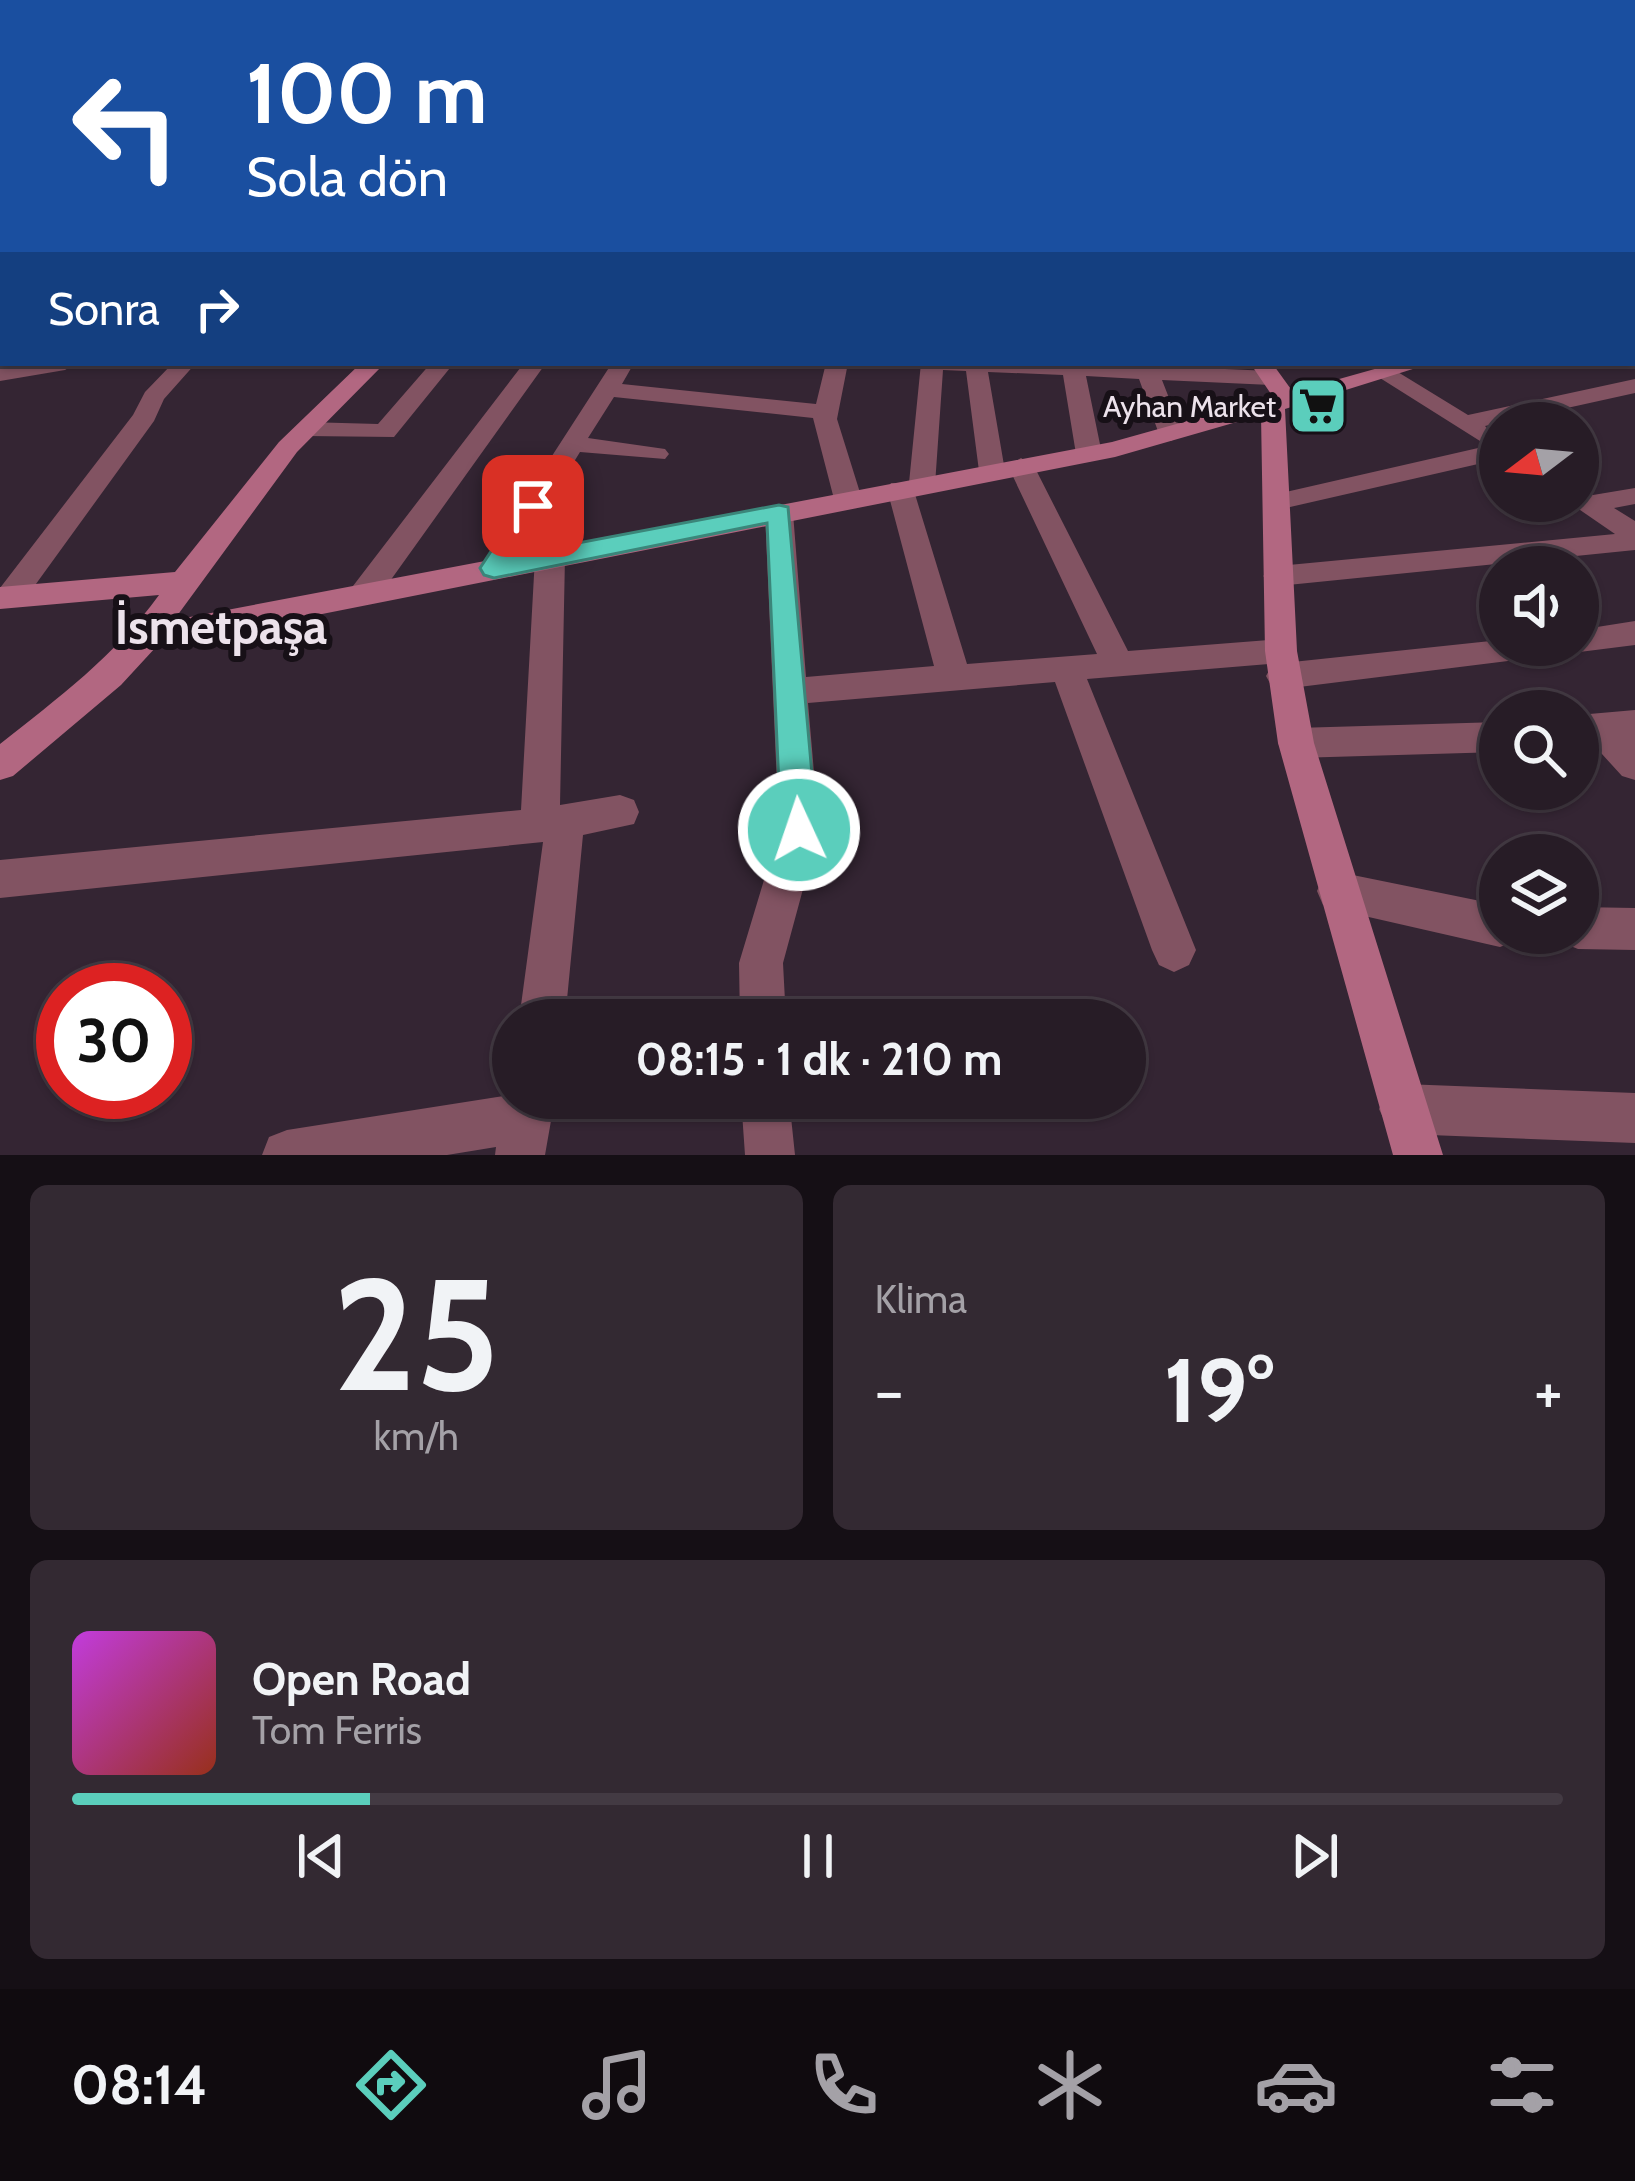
<!DOCTYPE html>
<html lang="tr">
<meta charset="utf-8">
<style>
body{margin:0;font-family:Cabin,sans-serif;background:#332932;color:#f1f3f6;height:100vh;display:flex;flex-direction:column;font-size:45px;white-space:nowrap}
*{box-sizing:border-box;margin:0}
p{font-size:39px;color:#a4a1a7}
.icon{flex:none;width:66px;height:66px;fill:none;stroke:currentColor;stroke-width:2;stroke-linecap:round;stroke-linejoin:round}
.map{position:relative;height:1155px;overflow:hidden}
.drawer{display:flex;flex-direction:column;gap:30px;padding:30px;background:#150f15;flex:1}
.drawer>*{flex:none}
.hud{position:absolute;left:0px;top:0px;width:1635px;height:366px;box-shadow:0 3px 9px #0004,0 0 0 3px #433a43;background:#1a4fa0;color:#fff;overflow:hidden}
.needle{width:78px;rotate:254deg}
.buttons{position:absolute;left:1479px;top:402px;display:grid;gap:24px}
.buttons a{display:grid;place-items:center;width:120px;height:120px;border-radius:50%;background:#271c26;box-shadow:0 3px 9px #0004,0 0 0 3px #433a43;font-size:60px}
.speed{position:absolute;left:36px;top:963px;display:flex;gap:24px;font-size:60px;font-weight:700;text-align:center}
.speed>*{display:grid;place-content:center;width:156px;height:156px;border-radius:50%;background:#271c26;box-shadow:0 3px 9px #0004,0 0 0 3px #433a43;line-height:1}
.speed .limit{border:18px solid #d22;background:#fff;color:#111}
.pin{position:absolute;display:grid;place-items:center;width:102px;height:102px;color:#fff;margin:-51px;border-radius:24px;box-shadow:0 6px 18px #0006}
.me{position:absolute;width:132px;margin:-66px;rotate:357deg;stroke-linejoin:round;filter:drop-shadow(0 0 9px #0008)}
.turn{display:flex;align-items:center;gap:42px;height:252px;padding:0 48px;font-size:54px}
.turn .icon{width:156px;height:156px;stroke-width:2.5}
.turn b{display:block;font-size:84px;line-height:102px}
.then{display:flex;align-items:center;height:114px;padding:0 48px;background:#0003;gap:24px;font-size:45px}
.big{font-size:90px;font-weight:800;line-height:1.1}
.drawer .tile{flex:1;display:flex;flex-direction:column;justify-content:center;gap:18px;min-width:0;padding:0 42px;border-radius:18px;background:#332932}
.drawer .dial{align-items:center;gap:0}
.dial b{font-size:156px;line-height:1}
.song{display:flex;align-items:center;gap:36px}
.cover{width:144px;height:144px;border-radius:18px;background:linear-gradient(135deg,hsl(290 70% 55%),hsl(10 70% 35%))}
.played{height:12px;border-radius:6px;background:linear-gradient(90deg,#5bcebc 20%,#433a43 20%)}
.keys{display:flex;justify-content:space-around;direction:ltr}
.heat{display:flex;justify-content:space-between;align-items:center;font-size:66px;direction:ltr}
.drawer .tiles{flex:1;display:grid;gap:30px;grid-template-columns:1fr 1fr}
.tile:last-child{grid-column:span 2}
.trip{position:absolute;left:492px;top:999px;width:654px;height:120px;border-radius:60px;background:#271c26;box-shadow:0 3px 9px #0004,0 0 0 3px #433a43;font-weight:800;line-height:120px;text-align:center}
.tabs{display:flex;height:192px;justify-content:space-around;align-items:center;background:#100b0f;color:#a4a1a7}
.tabs .icon{width:84px;height:84px}
.tabs .active{color:#5bcebc}
.tabs b{font-size:54px;color:#f1f3f6}
.map>svg:first-child{display:block}
.lines{fill:none;stroke-linecap:round;stroke-linejoin:round}
.minor{fill:#825362;fill-rule:evenodd}
.secondary{fill:#b26781;fill-rule:evenodd}
.primary{fill:#d77799;fill-rule:evenodd}
.route{fill:#5bcebc;stroke:#3b867a;stroke-width:3}
.labels{text-anchor:middle;dominant-baseline:central;stroke-width:12;stroke-linejoin:round;paint-order:stroke}
.far-poi-label{font-size:30px;fill:#ece2eb;stroke:#171017;text-anchor:end}
.district-label{font-size:48px;font-weight:bold;fill:#ece2eb;stroke:#171017}
</style>
<div class="map">
<svg width="1635" height="1155" viewBox="0 0 1635 1155">
<rect width="100%" height="100%" fill="#342533"/>
<g class="lines">
<path class="minor" d="M 1632,174 L 1635,175 L 1635,185 L 1632,184 Z
M 3,180 L 3,190 L 0,191 L 0,181 Z
M 1632,208 L 1635,209 L 1635,219 L 1632,218 Z
M 1632,250 L 1635,251 L 1635,263 L 1632,262 Z
M 25,363 L 76,363 L 65,370 L 0,381 L 0,367 Z
M 173,363 L 196,363 L 164,399 L 154,421 L 20,606 L 0,606 L 0,588 L 133,415 L 145,392 Z
M 431,363 L 454,363 L 394,437 L 306,436 L 294,429 L 306,422 L 378,424 Z
M 524,363 L 546,363 L 375,602 L 353,602 L 349,594 L 353,586 Z
M 612,363 L 634,363 L 622,384 L 816,404 L 826,363 L 848,363 L 837,419 L 862,499 L 848,507 L 834,499 L 813,418 L 614,397 L 588,438 L 665,449 L 669,454 L 665,459 L 580,452 L 504,576 L 484,576 L 479,569 Z
M 921,363 L 1087,363 L 1271,371 L 1282,378 L 1271,385 L 1162,380 L 1183,434 L 1171,441 L 1159,434 L 1139,379 L 1086,376 L 1102,454 L 1089,462 L 1076,454 L 1063,375 L 988,372 L 1005,471 L 992,479 L 979,471 L 966,371 L 943,370 L 935,485 L 931,491 L 914,491 L 967,664 L 1097,654 L 1008,466 L 1021,458 L 1034,466 L 1128,651 L 1281,639 L 1293,642 L 1297,651 L 1293,660 L 1281,663 L 1087,679 L 1196,950 L 1189,965 L 1174,972 L 1159,965 L 1152,950 L 1055,682 L 808,703 L 819,830 L 783,963 L 786,1020 L 740,1020 L 739,963 L 779,830 L 765,513 L 779,504 L 793,513 L 806,677 L 934,666 L 887,489 L 891,483 L 909,483 Z
M 1388,366 L 1468,415 L 1635,379 L 1635,393 L 1485,426 L 1492,434 L 1480,441 L 1380,378 L 1380,368 Z
M 1500,443 L 1500,459 L 1277,510 L 1263,502 L 1277,494 Z
M 1635,488 L 1635,504 L 1614,508 L 1635,521 L 1635,550 L 1278,586 L 1263,576 L 1278,566 L 1615,534 L 1567,501 L 1578,501 L 1578,489 L 1593,495 Z
M 550,547 L 565,557 L 560,805 L 620,795 L 634,800 L 639,812 L 634,824 L 583,835 L 565,1020 L 519,1020 L 543,842 L 0,898 L 0,860 L 521,810 L 535,557 Z
M 1635,621 L 1635,645 L 1283,689 L 1271,685 L 1266,676 L 1271,667 L 1283,663 L 1500,640 L 1500,645 L 1578,645 L 1578,630 Z
M 1635,710 L 1635,780 L 1622,776 L 1591,742 L 1578,743 L 1578,715 Z
M 1500,722 L 1500,752 L 1296,758 L 1283,753 L 1278,743 L 1283,733 L 1296,728 Z
M 1338,872 L 1500,905 L 1500,933 L 1518,933 L 1515,941 L 1500,947 L 1338,910 L 1323,905 L 1317,891 L 1323,877 Z
M 1578,907 L 1635,908 L 1635,950 L 1578,949 L 1563,943 L 1559,933 L 1578,933 Z
M 1404,1084 L 1635,1093 L 1635,1143 L 1404,1134 L 1387,1126 L 1379,1109 L 1387,1092 Z
M 513,1089 L 513,1098 L 555,1098 L 545,1155 L 495,1155 L 496,1147 L 447,1155 L 262,1155 L 269,1137 L 287,1130 L 510,1095 Z
M 741,1098 L 789,1098 L 795,1155 L 745,1155 Z"/>
<path class="secondary" d="M 1632,274 L 1635,274 L 1635,286 L 1632,286 Z
M 361,363 L 385,363 L 297,452 L 174,620 L 1112,442 L 1273,397 L 1250,363 L 1272,363 L 1293,392 L 1396,363 L 1432,363 L 1285,409 L 1297,651 L 1314,743 L 1443,1155 L 1393,1155 L 1278,743 L 1265,651 L 1261,415 L 1115,457 L 156,647 L 121,685 L 13,776 L 0,780 L 0,744 C 58,698 115,656 159,595 L 0,609 L 0,587 L 175,572 L 279,442 Z"/>
<path class="primary" d="M 0,236 L 3,236 L 0,247 Z"/>
</g>
<linearGradient id="sky" x2="0" y2="1"><stop stop-color="#1d141c"/><stop offset="0.48" stop-color="#4a465b"/><stop offset="1" stop-color="#4a465b" stop-opacity="0"/></linearGradient>
<rect width="1635" height="311" fill="url(#sky)"/>
<path class="route" d="M 533,498 L 545,506 L 515,555 L 779,505 L 788,507 L 817,830 L 811,841 L 799,846 L 786,841 L 781,830 L 767,523 L 494,578 L 484,575 L 480,568 L 484,562 L 524,501 Z"/>
<defs>
<g id="supermarket-square" transform="scale(3)"><rect x="-9" y="-9" width="18" height="18" rx="4" fill="#5bcebc" stroke="#171017"/><path d="M-6-5.5h2.5l.6 2H6L4.5 2H-2.5L-4.4-4H-6ZM-1.5 3.2a1.3 1.3 0 1 0 .1 0ZM3 3.2a1.3 1.3 0 1 0 .1 0Z" fill="#111"/></g>
</defs>
<g fill-rule="evenodd">
<use href="#supermarket-square" x="1318" y="406"/>
</g>
<g class="labels">
<g class="far-poi-label">
<text x="1276" y="406">Ayhan Market</text>
</g>
<g class="district-label">
<text x="221" y="627">İsmetpaşa</text>
</g>
</g>
</svg>
<div class="buttons">
<a><svg class="needle" viewBox="-14 -14 28 28"><path d="M0-13l5 13h-10z" fill="#e53935"/><path d="M0 13l5-13h-10z" fill="#a4a1a7"/></svg></a>
<a><svg class="icon" aria-label="sound" viewBox="0 0 24 24"><path d="M4 9h4l5-4v14l-5-4H4zM17 9q2 3 0 6"/></svg></a>
<a><svg class="icon" aria-label="search" viewBox="0 0 24 24"><circle cx="10" cy="10" r="6"/><path d="M15 15l6 6"/></svg></a>
<a><svg class="icon" aria-label="layers" viewBox="0 0 24 24"><path d="M12 4l9 5-9 5-9-5zM3 14l9 5 9-5"/></svg></a>
</div>
<div class="speed"><div class="limit">30</div></div>
<div class="pin" style="left:533px;top:506px;background:#d93025"><svg class="icon" aria-label="arrive" viewBox="0 0 24 24"><path d="M6 21V4h12l-3 4 3 4H6"/></svg></div>
<svg class="me" style="left:799px;top:830px" viewBox="-20 -20 40 40"><circle r="17" fill="#5bcebc" stroke="#fff" stroke-width="3"/><path d="M0-11L8 9 0 5-8 9z" fill="#fff"/></svg>
<div class="trip">08:15 · 1 dk · 210 m</div>
<div class="hud">
<div class="turn"><svg class="icon" aria-label="left" viewBox="0 0 24 24"><path d="M17 20v-9H6M10 6l-5 5 5 5"/></svg><div><b>100 m</b>Sola dön</div></div>
<div class="then">Sonra<svg class="icon" aria-label="right" viewBox="0 0 24 24"><path d="M7 20v-9h11M14 6l5 5-5 5"/></svg></div>
</div>
</div>
<section class="drawer">
<div class="tiles">
<div class="tile dial"><b>25</b><p>km/h</p></div>
<div class="tile"><p>Klima</p>
<div class="heat"><a>−</a><b class="big">19°</b><a>+</a></div>
</div>
<div class="tile">
<div class="song"><i class="cover"></i><div><b>Open Road</b><p>Tom Ferris</p></div></div>
<div class="played"></div>
<div class="keys"><svg class="icon" aria-label="previous" viewBox="0 0 24 24"><path d="M18 5L8 12l10 7zM5 5v14"/></svg><svg class="icon" aria-label="pause" viewBox="0 0 24 24"><path d="M8 5v14M16 5v14"/></svg><svg class="icon" aria-label="next" viewBox="0 0 24 24"><path d="M6 5l10 7-10 7zM19 5v14"/></svg></div>
</div>
</div>
</section>
<nav class="tabs">
<b>08:14</b>
<svg class="icon active" aria-label="directions" viewBox="0 0 24 24"><path d="M12 3l9 9-9 9-9-9zM9 14v-3h6M13 9l2 2-2 2"/></svg>
<svg class="icon" aria-label="music" viewBox="0 0 24 24"><path d="M9 18V5l10-2v13"/><circle cx="6" cy="18" r="3"/><circle cx="16" cy="16" r="3"/></svg>
<svg class="icon" aria-label="phone" viewBox="0 0 24 24"><path d="M5 4h4l2 5-3 2q2 4 5 5l2-3 5 2v4C11 20 4 13 5 4z"/></svg>
<svg class="icon" aria-label="climate" viewBox="0 0 24 24"><path d="M12 3v18M4 7l16 10M4 17L20 7"/></svg>
<svg class="icon" aria-label="car" viewBox="0 0 24 24"><path d="M5 17H2v-5l4-1 3-4h7l3 4 3 1v5h-3M9 17h6M6 11h13"/><circle cx="7" cy="17" r="2"/><circle cx="17" cy="17" r="2"/></svg>
<svg class="icon" aria-label="filters" viewBox="0 0 24 24"><path d="M4 7h16M4 17h16"/><circle cx="9" cy="7" r="2"/><circle cx="15" cy="17" r="2"/></svg>
</nav>
